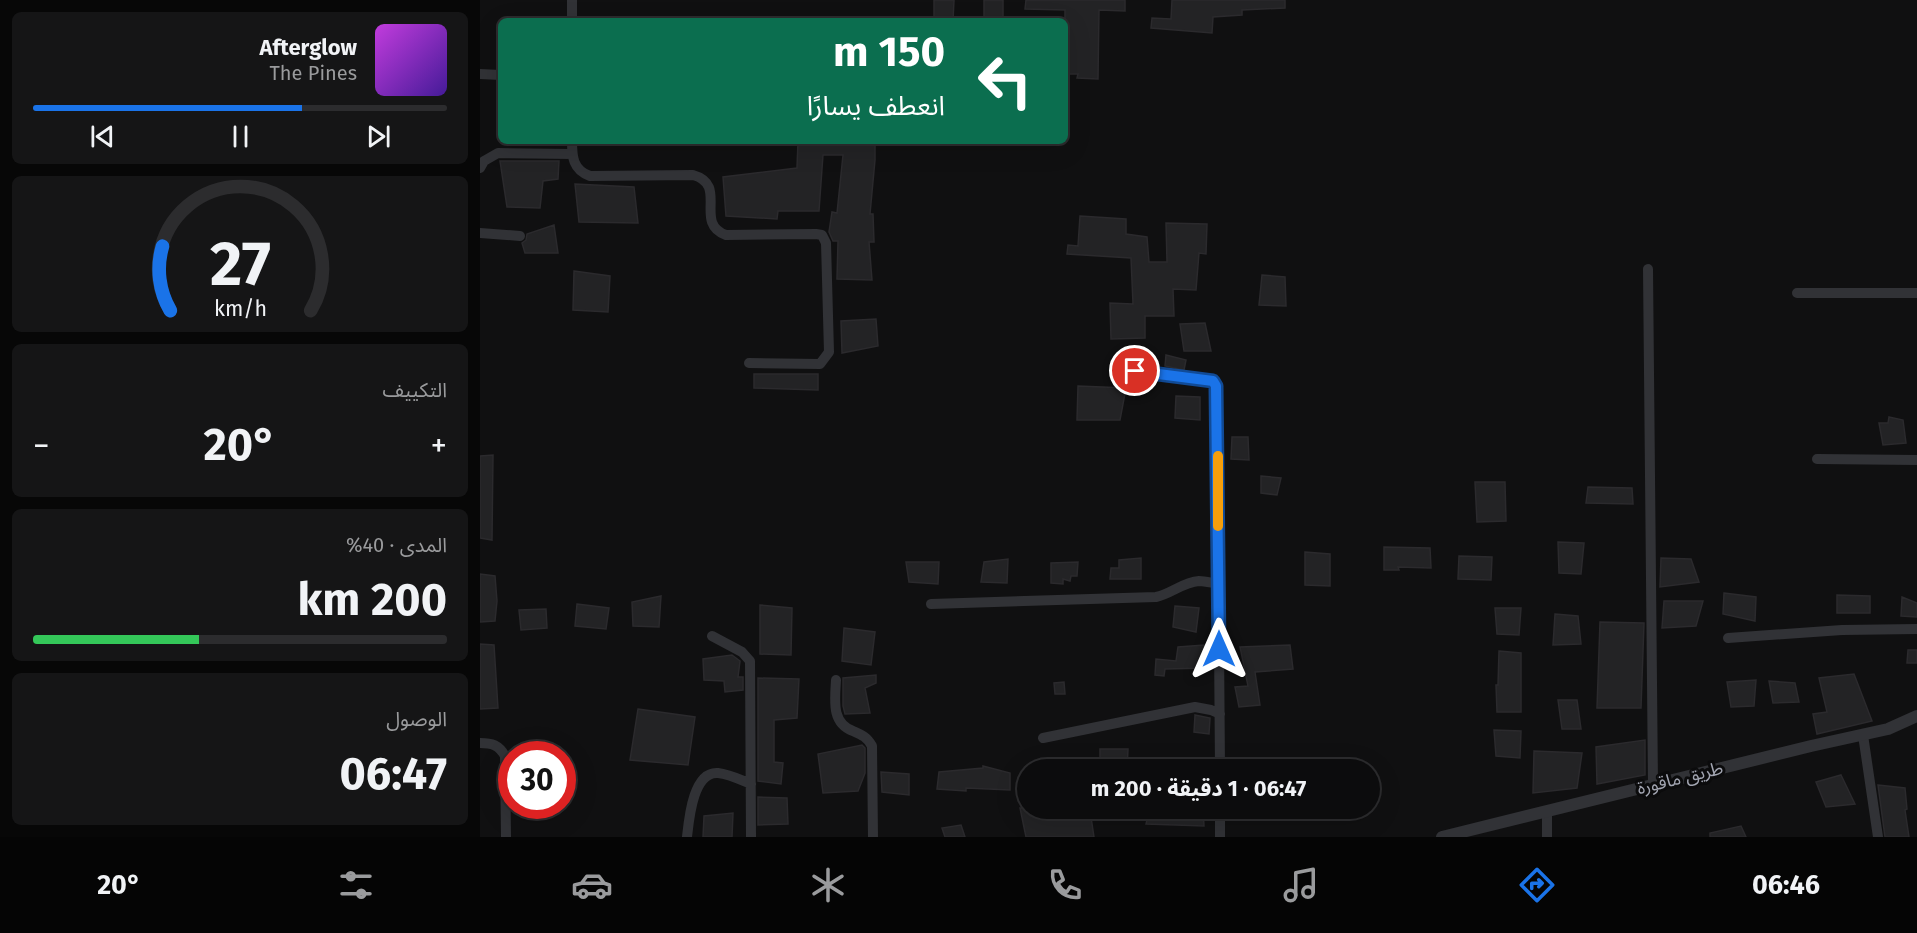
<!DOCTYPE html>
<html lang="ar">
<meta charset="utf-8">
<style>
body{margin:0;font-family:"Fira Sans","Noto Sans Arabic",sans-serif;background:#151516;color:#f1f3f6;direction:rtl;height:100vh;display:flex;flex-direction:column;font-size:22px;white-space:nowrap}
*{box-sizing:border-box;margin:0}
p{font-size:20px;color:#9a9b9d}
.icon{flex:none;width:33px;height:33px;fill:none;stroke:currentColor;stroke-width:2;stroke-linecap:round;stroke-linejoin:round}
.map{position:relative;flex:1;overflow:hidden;direction:ltr}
.sheet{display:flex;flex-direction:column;gap:12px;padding:12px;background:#070707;width:480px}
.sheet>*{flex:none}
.hud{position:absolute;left:18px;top:18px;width:570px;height:126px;border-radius:9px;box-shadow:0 6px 24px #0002,0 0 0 2px #2c2c2e;direction:rtl;background:#0b6e4f;color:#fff;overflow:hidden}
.speed{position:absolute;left:18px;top:741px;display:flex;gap:12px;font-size:30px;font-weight:700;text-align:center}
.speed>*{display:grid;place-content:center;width:78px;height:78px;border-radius:50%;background:#0c0c0d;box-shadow:0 6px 24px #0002,0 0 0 2px #2c2c2e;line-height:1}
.speed .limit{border:9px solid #d22;background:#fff;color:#111}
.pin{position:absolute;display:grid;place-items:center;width:51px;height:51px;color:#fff;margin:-26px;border:3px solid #fff;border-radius:50%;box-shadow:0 2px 6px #0007}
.me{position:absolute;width:66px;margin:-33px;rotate:0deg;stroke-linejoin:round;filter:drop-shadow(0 0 4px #0008)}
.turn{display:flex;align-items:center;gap:21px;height:126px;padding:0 24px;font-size:27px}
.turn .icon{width:78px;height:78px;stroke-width:2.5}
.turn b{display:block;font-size:42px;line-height:51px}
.big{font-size:45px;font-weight:700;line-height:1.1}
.sheet .tile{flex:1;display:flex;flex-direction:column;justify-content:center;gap:9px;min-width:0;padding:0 21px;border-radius:9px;background:#151516}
.sheet .dial{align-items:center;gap:0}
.dial svg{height:156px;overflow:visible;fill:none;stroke:#2c2c2e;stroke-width:7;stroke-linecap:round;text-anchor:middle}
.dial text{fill:#f1f3f6;stroke:none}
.song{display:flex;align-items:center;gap:18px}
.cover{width:72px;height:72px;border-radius:9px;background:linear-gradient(135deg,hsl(290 70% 55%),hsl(260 70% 35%))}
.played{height:6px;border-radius:3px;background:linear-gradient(90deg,#1a73e8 65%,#2c2c2e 65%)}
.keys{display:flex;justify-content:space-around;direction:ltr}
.heat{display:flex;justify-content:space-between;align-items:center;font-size:33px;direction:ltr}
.charge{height:9px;border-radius:4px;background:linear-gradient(90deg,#34c759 40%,#2c2c2e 0)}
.trip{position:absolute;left:537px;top:759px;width:363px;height:60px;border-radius:30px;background:#0c0c0d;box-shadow:0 6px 24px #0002,0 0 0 2px #2c2c2e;font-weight:700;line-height:60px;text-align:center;direction:rtl}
.dock{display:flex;height:96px;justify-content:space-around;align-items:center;background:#050505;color:#9a9b9d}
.dock .icon{width:42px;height:42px}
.dock .on{color:#1a73e8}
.dock b{font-size:27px;color:#f1f3f6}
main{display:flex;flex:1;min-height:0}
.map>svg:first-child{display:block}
.building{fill:#232325;stroke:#2b2a2d;stroke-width:1.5}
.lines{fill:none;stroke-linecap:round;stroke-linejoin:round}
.minor{stroke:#313236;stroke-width:10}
.tertiary{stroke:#313236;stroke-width:12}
.route-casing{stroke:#114b97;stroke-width:15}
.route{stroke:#1a73e8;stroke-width:10}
.slow{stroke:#f59e0b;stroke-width:10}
.labels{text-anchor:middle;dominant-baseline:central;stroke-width:6;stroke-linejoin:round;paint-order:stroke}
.street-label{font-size:18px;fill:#a2a5b1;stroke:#0b0b0c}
</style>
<main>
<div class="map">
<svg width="1437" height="837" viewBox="0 0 1437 837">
<rect width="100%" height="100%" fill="#101011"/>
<path class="building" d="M 454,0 L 474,0 L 473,21 L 454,21 Z
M 504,0 L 523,0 L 523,21 L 504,21 Z
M 546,0 L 645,0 L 645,11 L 619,10 L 618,79 L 597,78 L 598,74 L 585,74 L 585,10 L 545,9 Z
M 692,0 L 805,0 L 805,8 L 762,10 L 762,15 L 733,17 L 732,33 L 671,28 L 672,18 L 691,19 Z
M 318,141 L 395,141 L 395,160 L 390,214 L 393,214 L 394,242 L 389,242 L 392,280 L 357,279 L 358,241 L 353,241 L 349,232 L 352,212 L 357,213 L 363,155 L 343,155 L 339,211 L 298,211 L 297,219 L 246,216 L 243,177 L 317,168 Z
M 20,161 L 79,161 L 78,179 L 63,181 L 60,208 L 27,207 Z
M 95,184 L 154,187 L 158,223 L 99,222 Z
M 600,216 L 646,219 L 646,234 L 667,237 L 669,262 L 687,262 L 686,223 L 727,224 L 726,254 L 719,253 L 716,290 L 693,289 L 694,316 L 665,316 L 665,338 L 631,339 L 630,303 L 653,304 L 651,258 L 587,254 L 588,245 L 598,246 Z
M 74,225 L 78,253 L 45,253 L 42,243 L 46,240 L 47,234 Z
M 94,271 L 130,276 L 128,312 L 93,310 Z
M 782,275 L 805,277 L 806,306 L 779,305 Z
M 396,319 L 398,346 L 362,353 L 361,321 Z
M 725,323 L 731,351 L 704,351 L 700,324 Z
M 686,355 L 706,360 L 704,370 L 685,366 Z
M 274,374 L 338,374 L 338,390 L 274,388 Z
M 598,386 L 646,388 L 640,420 L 597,420 Z
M 696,396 L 720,397 L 720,420 L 695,418 Z
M 1409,417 L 1423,420 L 1426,443 L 1403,445 L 1399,423 L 1408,423 Z
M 752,437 L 768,437 L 769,460 L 751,459 Z
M 13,455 L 12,540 L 0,538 L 0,456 Z
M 781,476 L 801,478 L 797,495 L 781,493 Z
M 995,482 L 1025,482 L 1026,521 L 997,522 Z
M 1108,487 L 1152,488 L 1153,504 L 1106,503 Z
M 1078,542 L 1104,543 L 1101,574 L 1079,573 Z
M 904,547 L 950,548 L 951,568 L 918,567 L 919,570 L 904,570 Z
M 825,552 L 850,554 L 850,586 L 825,585 Z
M 979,556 L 1012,557 L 1011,580 L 978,579 Z
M 661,558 L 661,579 L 630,579 L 631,568 L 639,568 L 639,560 Z
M 1181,558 L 1211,559 L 1219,582 L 1180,587 Z
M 528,559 L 527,583 L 501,582 L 504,562 Z
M 426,562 L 459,562 L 458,584 L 429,582 Z
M 598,562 L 597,576 L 591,576 L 590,581 L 583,579 L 583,584 L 571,583 L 571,563 Z
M 0,574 L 15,576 L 17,601 L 15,621 L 0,622 Z
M 1244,593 L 1276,597 L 1275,621 L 1243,614 Z
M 1357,595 L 1390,596 L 1390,613 L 1357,613 Z
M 181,596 L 179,627 L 153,626 L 152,602 Z
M 1422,597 L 1437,603 L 1437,617 L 1421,616 Z
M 1184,601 L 1223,601 L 1216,626 L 1182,628 Z
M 97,604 L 129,608 L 126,629 L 95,626 Z
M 280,605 L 312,608 L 311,655 L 280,654 Z
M 695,606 L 719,608 L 716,632 L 693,627 Z
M 1015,608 L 1041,608 L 1039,635 L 1017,634 Z
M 66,609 L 67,628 L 41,630 L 39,610 Z
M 1075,614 L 1098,616 L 1101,644 L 1073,645 Z
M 1120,622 L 1164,623 L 1161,708 L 1117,708 Z
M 364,628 L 395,632 L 391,665 L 362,661 Z
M 0,644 L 14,645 L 18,708 L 0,709 Z
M 724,645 L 726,668 L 685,669 L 684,676 L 675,675 L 676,659 L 696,661 L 698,647 Z
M 810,645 L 813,669 L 775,672 L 780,705 L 759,707 L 755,687 L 768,686 L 760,647 Z
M 1428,650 L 1437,650 L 1437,663 L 1427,663 Z
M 1019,651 L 1041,653 L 1041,712 L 1017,712 L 1016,685 L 1018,685 Z
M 252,655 L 260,661 L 258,677 L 263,677 L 263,690 L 245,692 L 244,681 L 224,680 L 223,659 Z
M 1374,674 L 1392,721 L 1337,734 L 1333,714 L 1347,712 L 1339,678 Z
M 396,675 L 396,683 L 385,688 L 390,713 L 365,714 L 363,706 L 363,678 Z
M 278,678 L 319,679 L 317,718 L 294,720 L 294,762 L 303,763 L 301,784 L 278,781 Z
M 1276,680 L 1274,706 L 1251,707 L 1247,682 Z
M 1289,681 L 1315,683 L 1319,702 L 1293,703 Z
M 584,682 L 585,694 L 575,694 L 574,683 Z
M 1078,700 L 1097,700 L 1101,729 L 1082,729 Z
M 158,709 L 215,717 L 208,765 L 150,760 Z
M 715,715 L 730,718 L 729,734 L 714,732 Z
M 1014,730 L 1041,731 L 1040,758 L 1016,756 Z
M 1165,740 L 1165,775 L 1117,784 L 1116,747 Z
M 382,745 L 385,748 L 385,773 L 378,791 L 343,793 L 338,754 Z
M 620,749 L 648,749 L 647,770 L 585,770 L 584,760 L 620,758 Z
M 1054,751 L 1102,753 L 1097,788 L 1053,793 Z
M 679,758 L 696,760 L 695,770 L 674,770 Z
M 503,766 L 530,773 L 530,790 L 486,788 L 486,791 L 457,789 L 459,772 L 503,768 Z
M 401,772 L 429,774 L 429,795 L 402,792 Z
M 1361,775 L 1375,804 L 1346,807 L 1336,782 Z
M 1398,785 L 1425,788 L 1427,809 L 1425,810 L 1429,837 L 1405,837 Z
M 278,797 L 307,798 L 308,824 L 278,825 Z
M 540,808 L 578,808 L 611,817 L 614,837 L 546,837 Z
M 670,808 L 723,808 L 724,826 L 666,824 Z
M 253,813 L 252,837 L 223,837 L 224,816 Z
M 481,825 L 485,837 L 465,837 L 462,828 Z
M 1261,826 L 1266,837 L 1230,837 L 1230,833 Z"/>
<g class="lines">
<path class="minor" d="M 92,21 L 92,0
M 0,74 L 21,75
M 92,141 C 92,157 93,170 110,176 L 213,175 C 249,185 213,223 246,235 L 336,234 L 342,235 L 346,243 L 349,352 L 340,364 L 269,363
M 0,168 L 4,161 L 18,153 L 92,154
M 0,233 L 40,236
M 1168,269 L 1173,785
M 1317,293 L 1437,293
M 655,371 L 733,381 L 737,386 L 740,770
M 1337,459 L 1437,460
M 451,604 L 676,597 C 691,594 703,582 719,581 C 725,581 732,583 739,584
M 232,636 L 262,652 L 270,661 L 271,837
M 1248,638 L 1362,630 L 1437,629
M 356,680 C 355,700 351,723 373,731 C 382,735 387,737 392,746 L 393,837
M 1383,735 L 1398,837
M 563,738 L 715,707 L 731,710 L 740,714
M 0,743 C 12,743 19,745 25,756 L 26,837
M 740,808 L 740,837
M 207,837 C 209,819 213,771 238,773 C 249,774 261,780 271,784
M 1067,837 L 1067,811"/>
<path class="tertiary" d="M 962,837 L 1331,746 L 1408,729 L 1437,716"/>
</g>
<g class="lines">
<g class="route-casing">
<path id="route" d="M 655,371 L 733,381 L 736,386 L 739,649"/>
</g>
<use href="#route" class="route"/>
<path class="slow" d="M 738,456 L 738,526"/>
</g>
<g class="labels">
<g class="street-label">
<text transform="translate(1200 778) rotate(-14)">طريق ماقورة</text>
</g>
</g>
</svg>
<div class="speed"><div class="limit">30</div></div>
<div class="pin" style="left:655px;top:371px;background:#d93025"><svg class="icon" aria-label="arrive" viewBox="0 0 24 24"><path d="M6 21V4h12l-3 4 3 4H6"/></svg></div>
<svg class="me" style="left:739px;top:649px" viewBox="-20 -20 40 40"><path d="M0-17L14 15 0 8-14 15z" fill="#1a73e8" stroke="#fff" stroke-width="4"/></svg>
<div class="trip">06:47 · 1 دقيقة · 200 m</div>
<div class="hud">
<div class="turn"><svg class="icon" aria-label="left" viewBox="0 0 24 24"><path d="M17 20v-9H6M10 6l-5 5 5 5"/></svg><div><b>150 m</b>انعطف يسارًا</div></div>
</div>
</div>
<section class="sheet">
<div class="tile">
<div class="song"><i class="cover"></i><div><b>Afterglow</b><p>The Pines</p></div></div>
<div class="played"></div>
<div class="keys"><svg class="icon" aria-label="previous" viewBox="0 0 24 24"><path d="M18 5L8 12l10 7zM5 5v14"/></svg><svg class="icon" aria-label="pause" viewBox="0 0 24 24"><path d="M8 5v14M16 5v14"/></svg><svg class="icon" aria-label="next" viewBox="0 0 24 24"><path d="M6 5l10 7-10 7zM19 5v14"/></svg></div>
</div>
<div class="tile dial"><svg viewBox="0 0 100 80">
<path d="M14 69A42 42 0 1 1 86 69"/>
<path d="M14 69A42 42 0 0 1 10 36" stroke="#1a73e8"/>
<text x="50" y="56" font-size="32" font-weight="700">27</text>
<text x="50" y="72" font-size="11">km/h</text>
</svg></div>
<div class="tile"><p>التكييف</p>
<div class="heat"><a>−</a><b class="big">20°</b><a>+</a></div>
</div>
<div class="tile"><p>المدى · 40%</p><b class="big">200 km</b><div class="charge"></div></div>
<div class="tile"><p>الوصول</p><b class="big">06:47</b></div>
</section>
</main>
<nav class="dock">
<b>06:46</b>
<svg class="icon on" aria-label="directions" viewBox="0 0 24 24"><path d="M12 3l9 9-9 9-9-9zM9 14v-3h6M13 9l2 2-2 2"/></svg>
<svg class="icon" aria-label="music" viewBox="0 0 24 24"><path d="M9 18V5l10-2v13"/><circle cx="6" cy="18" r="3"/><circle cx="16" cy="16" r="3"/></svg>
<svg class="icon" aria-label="phone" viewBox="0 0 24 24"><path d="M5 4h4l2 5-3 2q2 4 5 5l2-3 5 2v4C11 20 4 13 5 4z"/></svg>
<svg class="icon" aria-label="climate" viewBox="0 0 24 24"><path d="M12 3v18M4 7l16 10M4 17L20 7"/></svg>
<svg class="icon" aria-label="car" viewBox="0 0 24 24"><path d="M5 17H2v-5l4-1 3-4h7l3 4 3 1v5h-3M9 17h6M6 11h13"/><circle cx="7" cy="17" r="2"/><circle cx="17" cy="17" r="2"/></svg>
<svg class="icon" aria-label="filters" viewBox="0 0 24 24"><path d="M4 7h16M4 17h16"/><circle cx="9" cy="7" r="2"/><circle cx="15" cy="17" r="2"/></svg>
<b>20°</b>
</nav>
